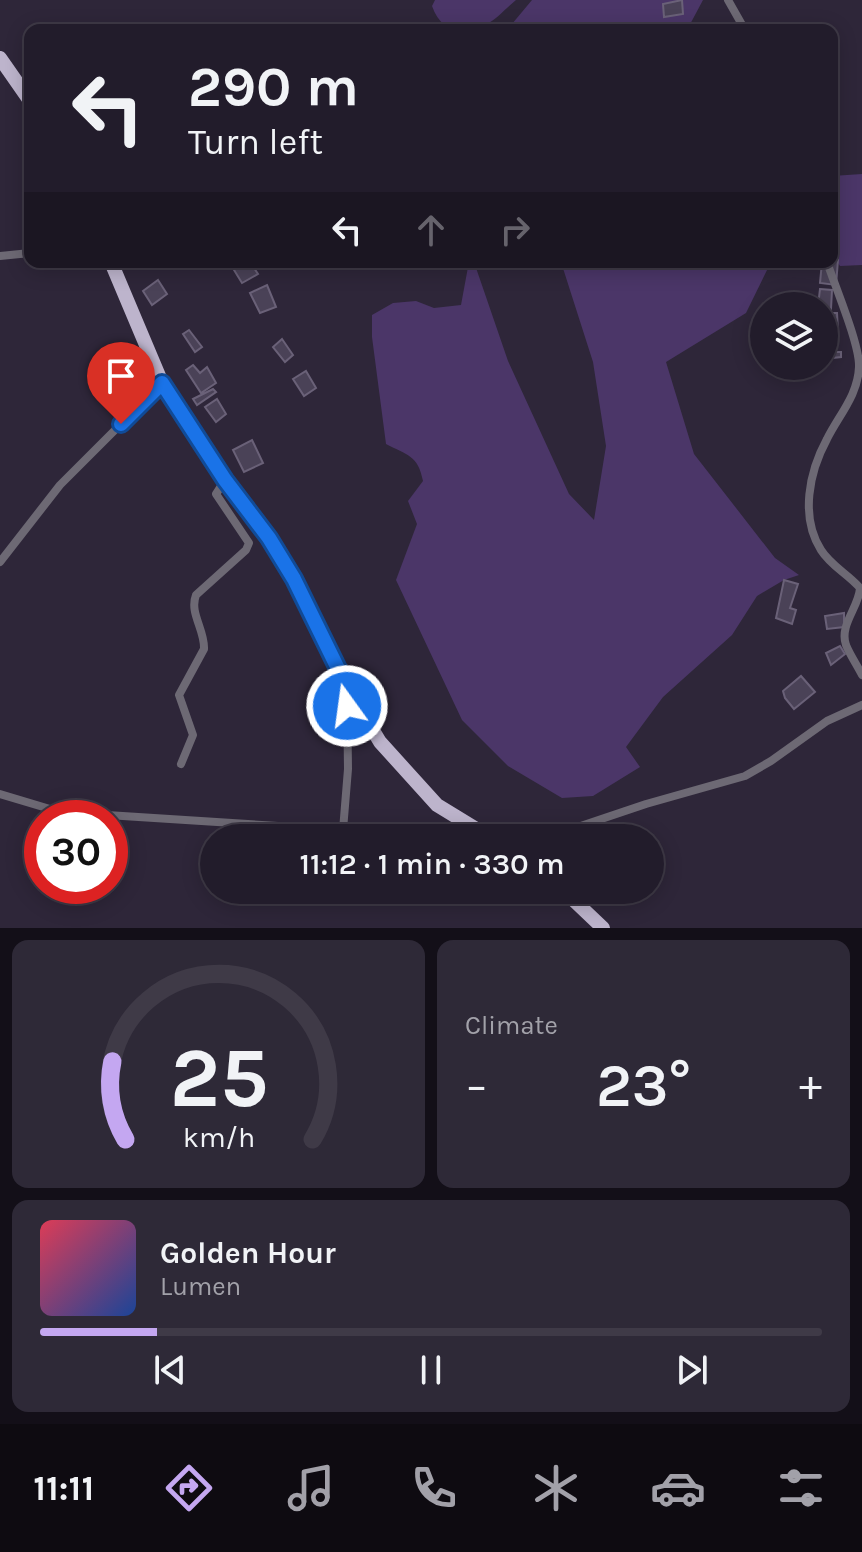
<!DOCTYPE html>
<meta charset="utf-8">
<style>
body{margin:0;font-family:Karla,sans-serif;background:#2e2937;color:#f1f3f6;height:100vh;display:flex;flex-direction:column;font-size:30px;white-space:nowrap}
*{box-sizing:border-box;margin:0}
p{font-size:26px;color:#a2a1a9}
.icon{flex:none;width:44px;height:44px;fill:none;stroke:currentColor;stroke-width:2;stroke-linecap:round;stroke-linejoin:round}
.map{position:relative;height:928px;overflow:hidden}
.panel{display:flex;flex-direction:column;gap:12px;padding:12px;background:#130f18;flex:1}
.panel>*{flex:none}
.banner{position:absolute;left:24px;top:24px;width:814px;height:244px;border-radius:16px;box-shadow:0 4px 20px #0003,0 0 0 2px #3f3a47;background:#221c2b;color:#f1f3f6;overflow:hidden}
.fabs{position:absolute;left:750px;top:292px;display:grid;gap:16px}
.fabs a{display:grid;place-items:center;width:88px;height:88px;border-radius:50%;background:#221c2b;box-shadow:0 4px 20px #0003,0 0 0 2px #3f3a47;font-size:40px}
.speed{position:absolute;left:24px;top:800px;display:flex;gap:16px;font-size:40px;font-weight:700;text-align:center}
.speed>*{display:grid;place-content:center;width:104px;height:104px;border-radius:50%;background:#221c2b;box-shadow:0 4px 20px #0003,0 0 0 2px #3f3a47;line-height:1}
.speed .limit{border:12px solid #d22;background:#fff;color:#111}
.pin{position:absolute;display:grid;place-items:center;width:68px;height:68px;color:#fff;margin:-82px -34px;border-radius:50% 50% 50% 0;rotate:-45deg;box-shadow:0 0 8px #0007}
.pin .icon{rotate:45deg}
.me{position:absolute;width:88px;margin:-44px;rotate:346deg;stroke-linejoin:round;filter:drop-shadow(0 0 6px #0008)}
.turn{display:flex;align-items:center;gap:28px;height:168px;padding:0 32px;font-size:36px}
.turn .icon{width:104px;height:104px;stroke-width:2.5}
.turn b{display:block;font-size:56px;line-height:68px}
.lanes{display:flex;align-items:center;height:76px;padding:0 32px;background:#0003;justify-content:center;gap:40px;direction:ltr}
.lanes .off{opacity:.35}
.big{font-size:60px;font-weight:600;line-height:1.1}
.panel .card{flex:1;display:flex;flex-direction:column;justify-content:center;gap:12px;min-width:0;padding:0 28px;border-radius:16px;background:#2e2937}
.panel .dial{align-items:center;gap:0}
.dial svg{height:208px;overflow:visible;fill:none;stroke:#3f3a47;stroke-width:7;stroke-linecap:round;text-anchor:middle}
.dial text{fill:#f1f3f6;stroke:none}
.song{display:flex;align-items:center;gap:24px}
.cover{width:96px;height:96px;border-radius:12px;background:linear-gradient(135deg,hsl(350 70% 55%),hsl(220 70% 35%))}
.played{height:8px;border-radius:4px;background:linear-gradient(90deg,#c4a7f1 15%,#3f3a47 15%)}
.keys{display:flex;justify-content:space-around;direction:ltr}
.heat{display:flex;justify-content:space-between;align-items:center;font-size:44px;direction:ltr}
.panel .tiles{flex:1;display:grid;gap:12px;grid-template-columns:1fr 1fr}
.card:last-child{grid-column:span 2}
.trip{position:absolute;left:200px;top:824px;width:464px;height:80px;border-radius:40px;background:#221c2b;box-shadow:0 4px 20px #0003,0 0 0 2px #3f3a47;font-weight:600;line-height:80px;text-align:center}
.menu{display:flex;height:128px;justify-content:space-around;align-items:center;background:#0e0b11;color:#a2a1a9}
.menu .icon{width:56px;height:56px}
.menu .selected{color:#c4a7f1}
.menu b{font-size:36px;color:#f1f3f6}
.map>svg:first-child{display:block}
.green{fill:#4b3668}
.building{fill:#4a4257;stroke:#6a6178;stroke-width:2}
.lines{fill:none;stroke-linecap:round;stroke-linejoin:round}
.minor{stroke:#6d6974;stroke-width:8}
.trunk{stroke:#bdb4cc;stroke-width:14}
.route-casing{stroke:#114b97;stroke-width:20}
.route{stroke:#1a73e8;stroke-width:14}
</style>
<div class="map">
<svg width="862" height="928" viewBox="0 0 862 928">
<rect width="100%" height="100%" fill="#2e2639"/>
<path class="green" d="M 435,0 L 516,0 C 506,8 496,20 485,25 C 460,37 441,31 432,6 Z
M 532,0 L 703,0 L 687,30 L 507,30 Z
M 862,174 L 862,265 L 840,266 L 832,253 L 832,176 Z
M 465,262 L 474,262 L 508,361 L 569,494 L 594,520 L 606,446 L 593,362 L 561,262 L 771,262 L 746,313 L 666,362 L 694,454 L 775,558 L 799,575 L 784,580 L 757,596 L 732,635 L 663,697 L 626,747 L 640,767 L 593,796 L 562,798 L 508,766 L 462,720 L 396,580 L 417,524 L 408,501 L 423,481 C 418,455 407,455 386,444 L 372,337 L 372,315 L 393,303 L 416,301 L 434,308 L 461,305 L 468,267 Z"/>
<path class="building" d="M 682,0 L 683,14 L 664,17 L 663,4 Z
M 832,260 L 838,260 L 836,285 L 820,283 L 822,262 L 832,262 Z
M 236,262 L 250,262 L 258,274 L 242,283 L 231,265 Z
M 158,280 L 167,294 L 152,305 L 143,291 Z
M 267,285 L 276,307 L 260,313 L 250,293 Z
M 820,289 L 832,290 L 831,309 L 818,306 Z
M 824,313 L 837,313 L 838,331 L 824,332 Z
M 189,330 L 202,347 L 195,352 L 183,334 Z
M 824,338 L 831,339 L 831,352 L 841,352 L 841,357 L 824,359 Z
M 282,339 L 293,355 L 285,362 L 273,347 Z
M 193,365 L 200,373 L 207,367 L 216,383 L 201,393 L 186,370 Z
M 306,371 L 316,388 L 304,396 L 293,379 Z
M 213,389 L 216,392 L 197,405 L 193,399 Z
M 217,399 L 226,414 L 216,422 L 205,407 Z
M 252,440 L 263,463 L 244,472 L 233,450 Z
M 784,580 L 798,584 L 790,608 L 796,610 L 792,624 L 776,618 Z
M 844,613 L 844,627 L 827,629 L 825,616 Z
M 840,646 L 845,654 L 831,665 L 826,653 Z
M 801,676 L 815,692 L 794,709 L 785,698 L 783,691 Z"/>
<g class="lines">
<path class="minor" d="M 728,0 L 745,30
M 0,256 L 30,253
M 827,262 C 835,286 860,345 859,367 C 858,395 839,415 827,439 C 809,472 800,517 821,550 C 831,566 848,574 860,588 C 859,607 839,625 846,645 C 850,655 857,665 862,675
M 0,562 L 60,485 L 162,383
M 181,764 L 193,735 L 179,695 L 204,649 C 205,630 189,613 196,595 L 246,550 L 249,543 L 216,494 L 225,480
M 0,794 L 60,812 L 278,826 L 313,838
M 339,838 L 343,830 L 348,769 L 347,692
M 545,838 L 646,804 L 745,776 L 771,761 L 827,721 L 862,705"/>
<path class="trunk" d="M 0,58 L 30,101
M 111,262 L 162,383 L 225,480 L 269,538 L 294,579 L 347,687 L 380,742 L 437,805 L 491,838
M 563,890 L 603,928"/>
</g>
<g class="lines">
<g class="route-casing">
<path id="route" d="M 121,424 L 162,383 L 225,480 L 269,538 L 294,579 L 347,687 L 347,706"/>
</g>
<use href="#route" class="route"/>
</g>
</svg>
<div class="fabs">
<a><svg class="icon" aria-label="layers" viewBox="0 0 24 24"><path d="M12 4l9 5-9 5-9-5zM3 14l9 5 9-5"/></svg></a>
</div>
<div class="speed"><div class="limit">30</div></div>
<div class="pin" style="left:121px;top:424px;background:#d93025"><svg class="icon" aria-label="arrive" viewBox="0 0 24 24"><path d="M6 21V4h12l-3 4 3 4H6"/></svg></div>
<svg class="me" style="left:347px;top:706px" viewBox="-20 -20 40 40"><circle r="17" fill="#1a73e8" stroke="#fff" stroke-width="3"/><path d="M0-11L8 9 0 5-8 9z" fill="#fff"/></svg>
<div class="trip">11:12 · 1 min · 330 m</div>
<div class="banner">
<div class="turn"><svg class="icon" aria-label="left" viewBox="0 0 24 24"><path d="M17 20v-9H6M10 6l-5 5 5 5"/></svg><div><b>290 m</b>Turn left</div></div>
<div class="lanes"><svg class="icon" aria-label="left" viewBox="0 0 24 24"><path d="M17 20v-9H6M10 6l-5 5 5 5"/></svg><svg class="icon off" aria-label="ahead" viewBox="0 0 24 24"><path d="M12 20V5M6 11l6-6 6 6"/></svg><svg class="icon off" aria-label="right" viewBox="0 0 24 24"><path d="M7 20v-9h11M14 6l5 5-5 5"/></svg></div>
</div>
</div>
<section class="panel">
<div class="tiles">
<div class="card dial"><svg viewBox="0 0 100 80">
<path d="M14 69A42 42 0 1 1 86 69"/>
<path d="M14 69A42 42 0 0 1 9 39" stroke="#c4a7f1"/>
<text x="50" y="56" font-size="32" font-weight="700">25</text>
<text x="50" y="72" font-size="11">km/h</text>
</svg></div>
<div class="card"><p>Climate</p>
<div class="heat"><a>−</a><b class="big">23°</b><a>+</a></div>
</div>
<div class="card">
<div class="song"><i class="cover"></i><div><b>Golden Hour</b><p>Lumen</p></div></div>
<div class="played"></div>
<div class="keys"><svg class="icon" aria-label="previous" viewBox="0 0 24 24"><path d="M18 5L8 12l10 7zM5 5v14"/></svg><svg class="icon" aria-label="pause" viewBox="0 0 24 24"><path d="M8 5v14M16 5v14"/></svg><svg class="icon" aria-label="next" viewBox="0 0 24 24"><path d="M6 5l10 7-10 7zM19 5v14"/></svg></div>
</div>
</div>
</section>
<nav class="menu">
<b>11:11</b>
<svg class="icon selected" aria-label="directions" viewBox="0 0 24 24"><path d="M12 3l9 9-9 9-9-9zM9 14v-3h6M13 9l2 2-2 2"/></svg>
<svg class="icon" aria-label="music" viewBox="0 0 24 24"><path d="M9 18V5l10-2v13"/><circle cx="6" cy="18" r="3"/><circle cx="16" cy="16" r="3"/></svg>
<svg class="icon" aria-label="phone" viewBox="0 0 24 24"><path d="M5 4h4l2 5-3 2q2 4 5 5l2-3 5 2v4C11 20 4 13 5 4z"/></svg>
<svg class="icon" aria-label="climate" viewBox="0 0 24 24"><path d="M12 3v18M4 7l16 10M4 17L20 7"/></svg>
<svg class="icon" aria-label="car" viewBox="0 0 24 24"><path d="M5 17H2v-5l4-1 3-4h7l3 4 3 1v5h-3M9 17h6M6 11h13"/><circle cx="7" cy="17" r="2"/><circle cx="17" cy="17" r="2"/></svg>
<svg class="icon" aria-label="filters" viewBox="0 0 24 24"><path d="M4 7h16M4 17h16"/><circle cx="9" cy="7" r="2"/><circle cx="15" cy="17" r="2"/></svg>
</nav>
